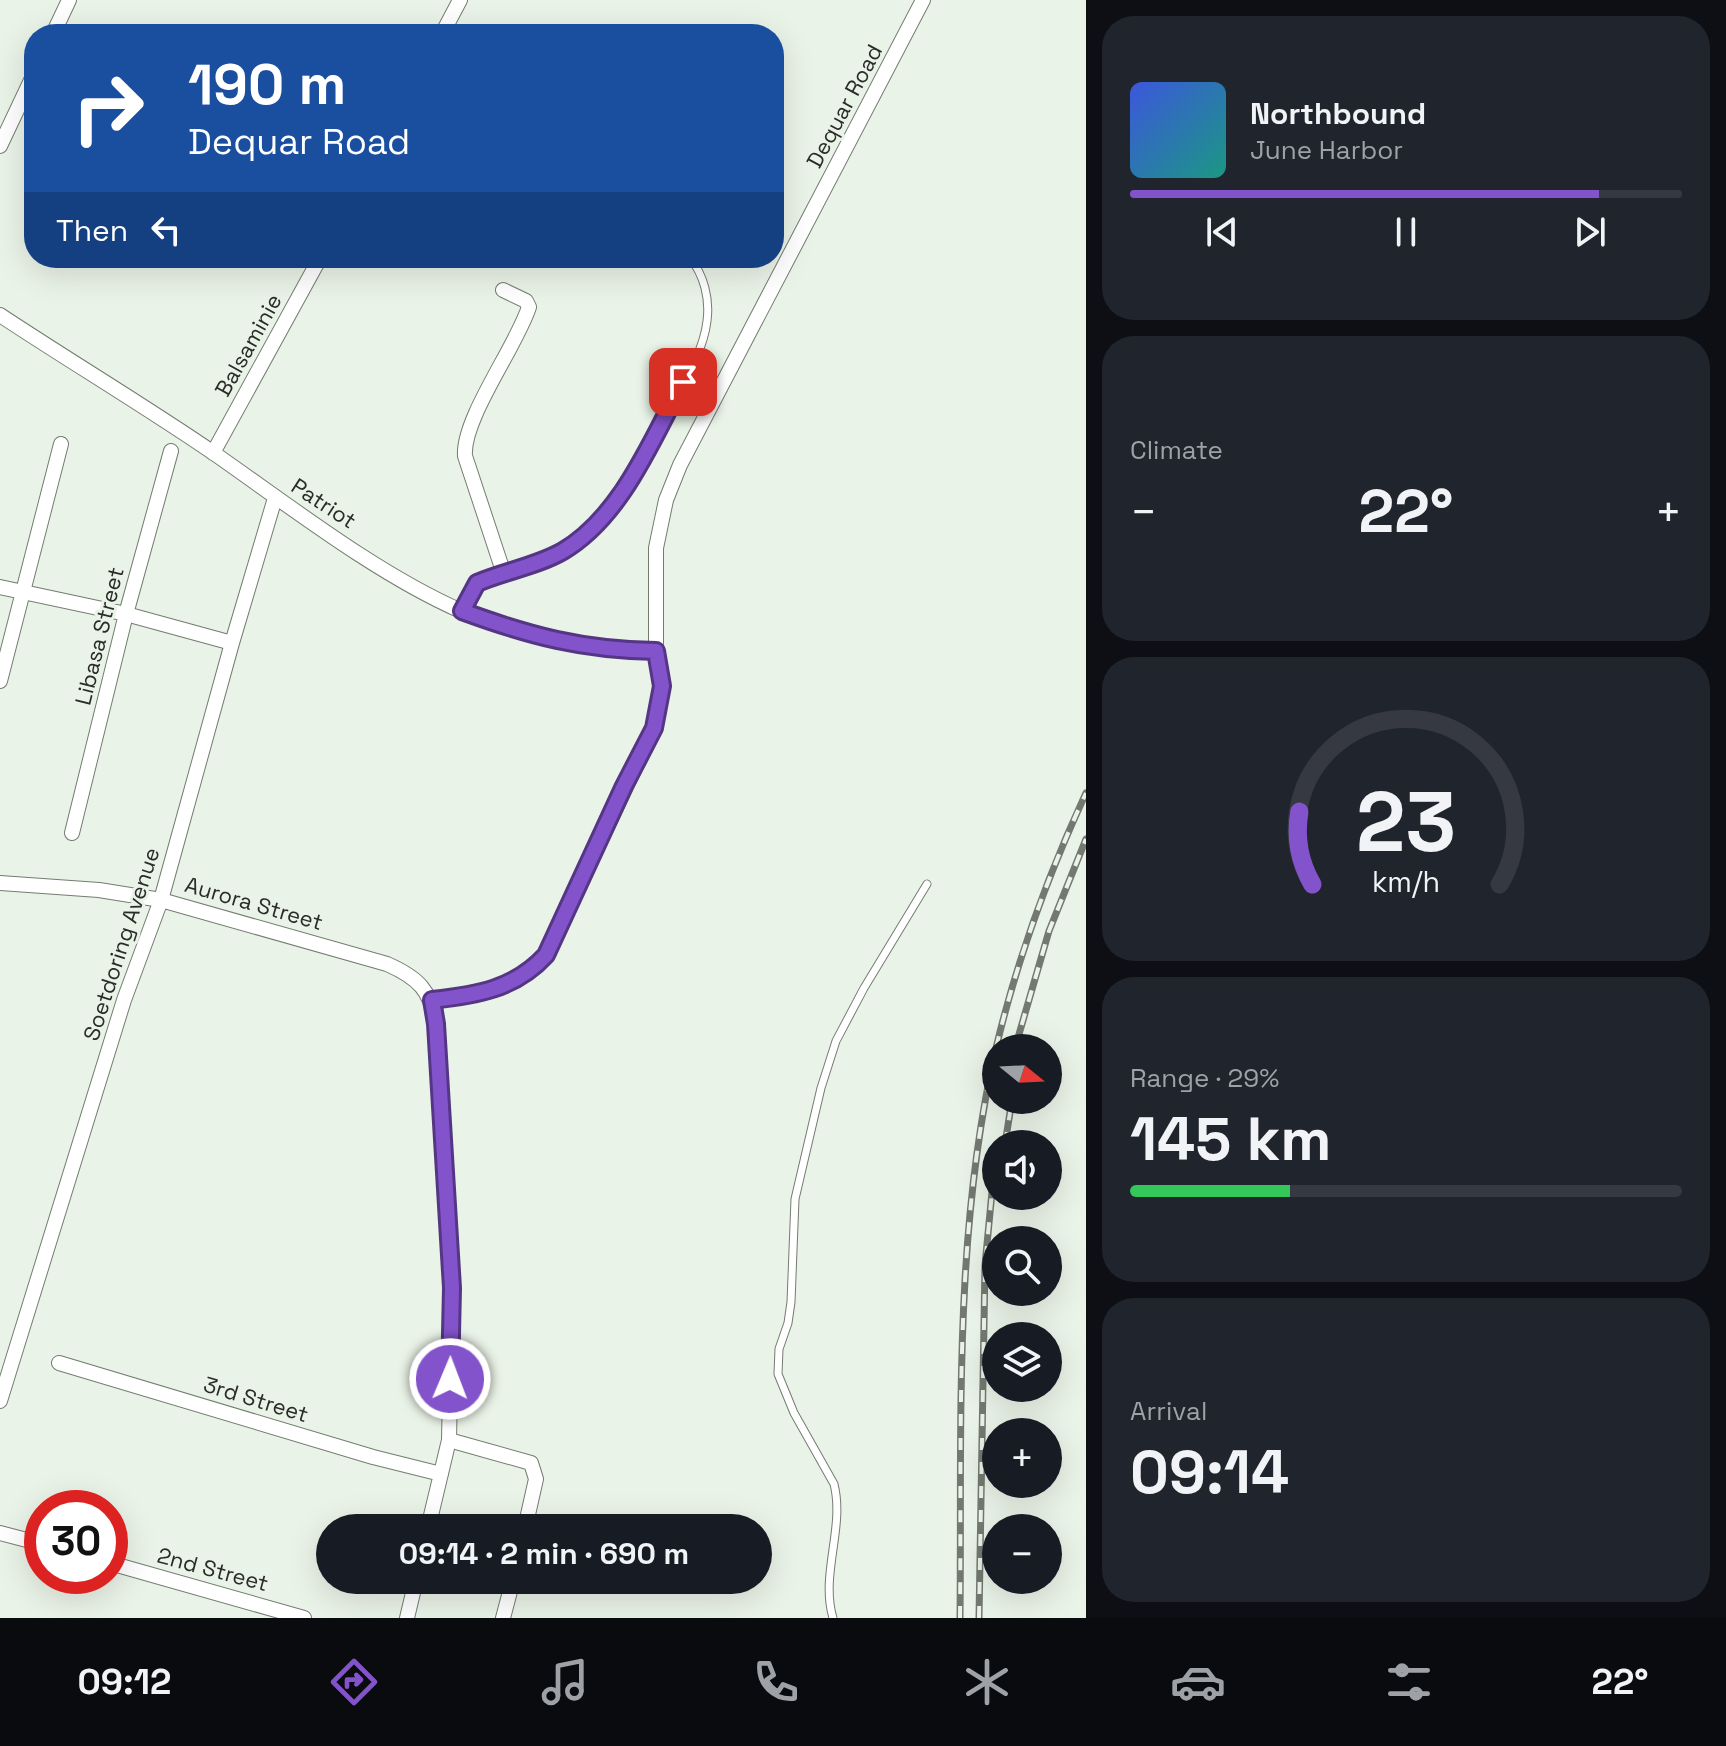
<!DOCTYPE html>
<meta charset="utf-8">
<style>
body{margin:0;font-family:"Space Grotesk",sans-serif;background:#20242c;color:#f1f3f6;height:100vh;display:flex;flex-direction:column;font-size:30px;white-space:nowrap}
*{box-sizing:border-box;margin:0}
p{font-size:26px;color:#9ea1a6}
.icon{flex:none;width:44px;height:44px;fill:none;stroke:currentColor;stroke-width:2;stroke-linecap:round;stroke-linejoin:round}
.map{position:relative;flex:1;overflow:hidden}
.sheet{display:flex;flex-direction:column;gap:16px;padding:16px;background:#0d0f14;width:640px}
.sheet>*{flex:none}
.banner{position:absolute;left:24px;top:24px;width:760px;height:244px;border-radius:32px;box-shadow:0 8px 32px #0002;background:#1a4fa0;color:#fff;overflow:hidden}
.needle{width:52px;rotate:108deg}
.controls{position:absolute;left:982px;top:1034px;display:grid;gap:16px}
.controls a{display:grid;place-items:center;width:80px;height:80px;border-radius:50%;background:#171b24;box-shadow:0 8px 32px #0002;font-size:40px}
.speed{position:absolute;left:24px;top:1490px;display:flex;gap:16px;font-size:40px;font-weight:700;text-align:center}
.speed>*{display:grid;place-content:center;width:104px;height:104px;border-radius:50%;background:#171b24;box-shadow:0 8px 32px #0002;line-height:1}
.speed .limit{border:12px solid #d22;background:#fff;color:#111}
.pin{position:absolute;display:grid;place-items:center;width:68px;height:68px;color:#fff;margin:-34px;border-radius:16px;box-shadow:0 4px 12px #0006}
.me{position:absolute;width:88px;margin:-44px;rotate:1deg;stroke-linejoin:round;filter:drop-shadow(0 0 6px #0008)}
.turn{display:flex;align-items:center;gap:28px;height:168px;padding:0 32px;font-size:36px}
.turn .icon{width:104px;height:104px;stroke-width:2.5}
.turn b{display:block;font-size:56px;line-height:68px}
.then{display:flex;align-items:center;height:76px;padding:0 32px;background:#0003;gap:16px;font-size:30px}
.big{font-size:60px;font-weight:800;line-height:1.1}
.sheet .tile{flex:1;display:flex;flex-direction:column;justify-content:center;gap:12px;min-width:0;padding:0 28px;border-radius:32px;background:#20242c}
.sheet .dial{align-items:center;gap:0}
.dial svg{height:208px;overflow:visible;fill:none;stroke:#363941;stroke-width:7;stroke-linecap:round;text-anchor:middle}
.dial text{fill:#f1f3f6;stroke:none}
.song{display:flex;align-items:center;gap:24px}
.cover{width:96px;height:96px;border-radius:12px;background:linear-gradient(135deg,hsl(230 70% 55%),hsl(170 70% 35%))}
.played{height:8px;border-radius:4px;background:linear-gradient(90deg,#8353cc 85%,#363941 85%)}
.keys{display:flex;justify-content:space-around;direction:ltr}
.heat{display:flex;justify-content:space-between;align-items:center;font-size:44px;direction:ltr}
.charge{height:12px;border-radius:6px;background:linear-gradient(90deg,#34c759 29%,#363941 0)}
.trip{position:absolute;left:316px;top:1514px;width:456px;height:80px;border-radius:40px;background:#171b24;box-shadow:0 8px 32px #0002;font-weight:800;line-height:80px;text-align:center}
.tabs{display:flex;height:128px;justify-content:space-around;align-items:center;background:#090b0e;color:#9ea1a6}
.tabs .icon{width:56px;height:56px}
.tabs .selected{color:#8353cc}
.tabs b{font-size:36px;color:#f1f3f6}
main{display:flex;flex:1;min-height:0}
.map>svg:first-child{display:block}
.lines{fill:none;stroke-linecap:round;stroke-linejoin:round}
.service-casing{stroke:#747c72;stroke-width:9}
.minor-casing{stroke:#747c72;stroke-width:16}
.service{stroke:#fff;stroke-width:7}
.minor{stroke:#fff;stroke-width:14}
.rail-casing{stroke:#737971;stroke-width:7}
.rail{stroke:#eaf3e7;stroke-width:4;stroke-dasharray:12;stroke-linecap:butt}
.route-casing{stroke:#553685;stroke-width:20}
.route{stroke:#8353cc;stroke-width:14}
.labels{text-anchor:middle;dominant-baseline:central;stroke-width:6;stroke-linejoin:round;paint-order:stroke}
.street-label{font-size:22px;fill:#292c28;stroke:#eaf3e7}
</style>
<main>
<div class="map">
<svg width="1086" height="1618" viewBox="0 0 1086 1618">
<rect width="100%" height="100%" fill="#eaf3e7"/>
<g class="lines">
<g class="service-casing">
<path id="service" d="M 462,611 L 477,583 C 510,568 548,563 578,541 C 620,509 643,455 668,410 C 683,382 703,354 707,321 C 710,299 704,275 690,258
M 833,1618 C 820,1574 845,1528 834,1484 L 794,1413 L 778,1374 L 779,1349 L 788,1323 L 791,1302 L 795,1199 L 821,1088 L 836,1041 L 864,988 L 927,884"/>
</g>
<g class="minor-casing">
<path id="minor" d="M 53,34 L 69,0
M 442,34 L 460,0
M 0,146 L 34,74
M 503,290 L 526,301 L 529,307 C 516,347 462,419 465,456 L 503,571
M 0,315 C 71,362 145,406 215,454 C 291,507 377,574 461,611 C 523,638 589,650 656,651
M 213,453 L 320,258
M 0,587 L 126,614 L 232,643
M 0,681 L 61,444
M 72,833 L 126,614 L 171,451
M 0,883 L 99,890 L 161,900 L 387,964 C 419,978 431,991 436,1024 L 452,1288 L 449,1440 L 428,1528
M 432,1000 C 477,995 515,989 546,955 L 654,728 L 662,686 L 656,651 L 656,548 L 666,500 L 680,465 L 923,0
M 59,1363 L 373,1457 L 441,1474
M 0,1401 L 124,1000 L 161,900 L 232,643 L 275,498
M 449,1440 L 531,1463 L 536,1479 L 525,1528
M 0,1533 L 42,1544
M 110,1563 L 304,1618
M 407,1618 L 416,1580
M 503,1618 L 513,1580"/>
</g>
<use href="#service" class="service"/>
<use href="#minor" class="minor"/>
<g class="rail-casing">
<path id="rail" d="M 996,1048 C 1017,960 1048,875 1086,793
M 1015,1048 L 1049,931 L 1086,839
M 1005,1144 L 1012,1100
M 960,1618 C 962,1429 953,1234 996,1048
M 979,1618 L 985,1265 L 996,1150"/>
</g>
<use href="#rail" class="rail"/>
</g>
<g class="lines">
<g class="route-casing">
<path id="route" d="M 450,1379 L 452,1288 L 436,1024 L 432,1000 C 477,995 515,989 546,955 L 624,786 L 654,728 L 662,686 L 656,651 C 583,650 530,636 462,611 L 477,583 C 505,571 537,566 563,551 C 622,516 652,439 683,382"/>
</g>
<use href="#route" class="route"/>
</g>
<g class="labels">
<g class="street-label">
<text transform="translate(844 106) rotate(-62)">Dequar Road</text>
<text transform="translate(248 345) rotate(-61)">Balsaminie</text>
<text transform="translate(324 503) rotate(33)">Patriot</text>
<text transform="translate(99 636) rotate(-76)">Libasa Street</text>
<text transform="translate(254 903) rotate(16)">Aurora Street</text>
<text transform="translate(121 944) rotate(-72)">Soetdoring Avenue</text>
<text transform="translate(256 1399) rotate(17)">3rd Street</text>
<text transform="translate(213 1569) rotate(15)">2nd Street</text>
</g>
</g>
</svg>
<div class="controls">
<a><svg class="needle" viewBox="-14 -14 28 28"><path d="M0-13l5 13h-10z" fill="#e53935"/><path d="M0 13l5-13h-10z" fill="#9ea1a6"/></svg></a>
<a><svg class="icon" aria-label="sound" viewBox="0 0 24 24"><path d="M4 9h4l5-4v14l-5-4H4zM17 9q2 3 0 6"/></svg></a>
<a><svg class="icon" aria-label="search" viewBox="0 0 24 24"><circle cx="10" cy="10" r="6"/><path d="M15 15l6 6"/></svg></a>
<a><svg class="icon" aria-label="layers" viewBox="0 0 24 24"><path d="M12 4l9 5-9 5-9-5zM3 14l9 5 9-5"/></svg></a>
<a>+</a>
<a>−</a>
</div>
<div class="speed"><div class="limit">30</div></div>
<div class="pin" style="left:683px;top:382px;background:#d93025"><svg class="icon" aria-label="arrive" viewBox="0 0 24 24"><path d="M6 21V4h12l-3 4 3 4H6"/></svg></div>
<svg class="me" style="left:450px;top:1379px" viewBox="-20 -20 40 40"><circle r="17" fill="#8353cc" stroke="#fff" stroke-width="3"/><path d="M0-11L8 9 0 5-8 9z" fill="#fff"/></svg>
<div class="trip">09:14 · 2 min · 690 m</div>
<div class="banner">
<div class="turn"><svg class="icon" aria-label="right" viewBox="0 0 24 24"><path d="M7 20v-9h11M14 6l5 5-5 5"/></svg><div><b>190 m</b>Dequar Road</div></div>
<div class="then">Then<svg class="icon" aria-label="left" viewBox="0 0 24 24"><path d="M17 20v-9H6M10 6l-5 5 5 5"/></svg></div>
</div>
</div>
<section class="sheet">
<div class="tile">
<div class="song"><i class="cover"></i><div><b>Northbound</b><p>June Harbor</p></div></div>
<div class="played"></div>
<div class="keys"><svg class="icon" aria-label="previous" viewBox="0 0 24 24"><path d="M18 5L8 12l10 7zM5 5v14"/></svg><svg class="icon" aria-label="pause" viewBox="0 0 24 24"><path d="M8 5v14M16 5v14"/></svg><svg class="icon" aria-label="next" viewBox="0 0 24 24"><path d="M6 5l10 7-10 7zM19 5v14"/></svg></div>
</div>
<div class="tile"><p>Climate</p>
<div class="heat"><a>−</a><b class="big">22°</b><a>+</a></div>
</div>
<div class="tile dial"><svg viewBox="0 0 100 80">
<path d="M14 69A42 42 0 1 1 86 69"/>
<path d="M14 69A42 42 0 0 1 9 41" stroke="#8353cc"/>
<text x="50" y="56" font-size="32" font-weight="700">23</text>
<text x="50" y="72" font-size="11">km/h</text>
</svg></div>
<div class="tile"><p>Range · 29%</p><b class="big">145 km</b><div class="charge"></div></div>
<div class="tile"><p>Arrival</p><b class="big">09:14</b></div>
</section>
</main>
<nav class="tabs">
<b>09:12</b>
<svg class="icon selected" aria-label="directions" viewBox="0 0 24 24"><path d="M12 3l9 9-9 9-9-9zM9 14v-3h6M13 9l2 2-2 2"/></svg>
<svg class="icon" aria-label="music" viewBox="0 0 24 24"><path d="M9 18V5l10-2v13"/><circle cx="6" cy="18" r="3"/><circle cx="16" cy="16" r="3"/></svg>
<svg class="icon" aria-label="phone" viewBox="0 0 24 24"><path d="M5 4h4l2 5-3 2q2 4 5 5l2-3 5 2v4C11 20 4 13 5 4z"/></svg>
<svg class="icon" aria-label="climate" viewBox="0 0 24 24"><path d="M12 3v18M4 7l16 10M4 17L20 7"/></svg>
<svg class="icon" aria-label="car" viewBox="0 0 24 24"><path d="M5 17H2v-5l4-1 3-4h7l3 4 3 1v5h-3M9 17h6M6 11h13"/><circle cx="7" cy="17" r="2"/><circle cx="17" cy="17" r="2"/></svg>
<svg class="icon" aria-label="filters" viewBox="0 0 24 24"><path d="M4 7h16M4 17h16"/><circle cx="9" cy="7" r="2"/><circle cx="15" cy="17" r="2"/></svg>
<b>22°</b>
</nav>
